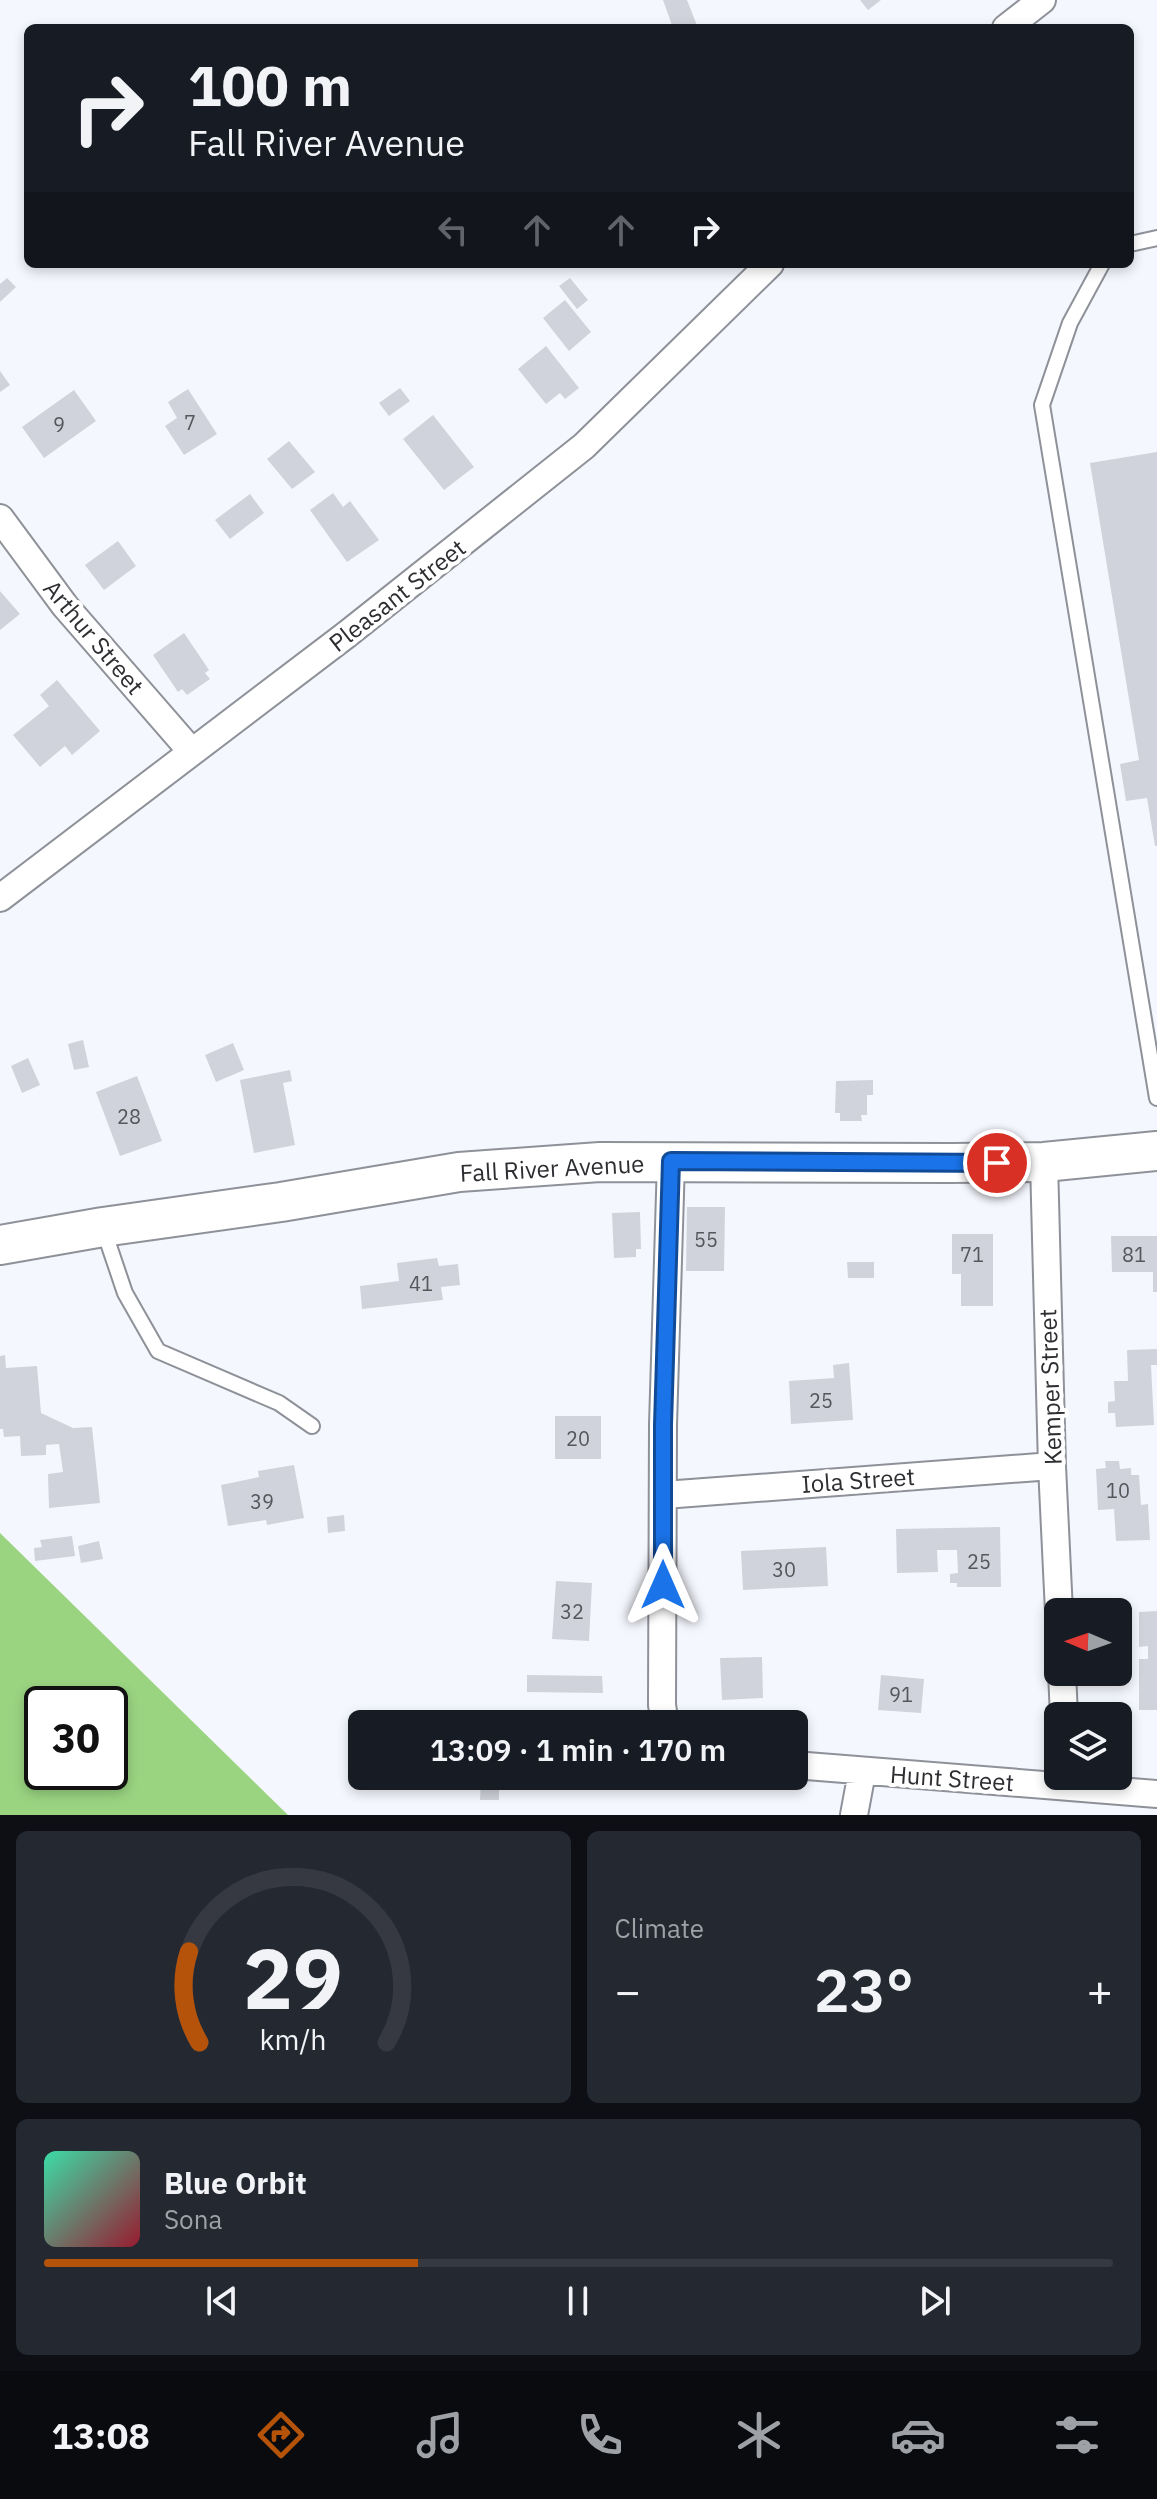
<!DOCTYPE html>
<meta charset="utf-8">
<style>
body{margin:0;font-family:"IBM Plex Sans",sans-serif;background:#242831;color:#f1f3f6;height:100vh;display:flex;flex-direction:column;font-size:30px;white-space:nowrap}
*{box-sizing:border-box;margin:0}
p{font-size:26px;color:#9ea1a6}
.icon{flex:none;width:44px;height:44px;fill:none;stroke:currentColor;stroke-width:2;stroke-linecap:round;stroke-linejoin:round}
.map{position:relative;height:1815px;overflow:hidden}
.details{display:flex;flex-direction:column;gap:16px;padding:16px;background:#0d0f14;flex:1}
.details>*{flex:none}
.banner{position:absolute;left:24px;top:24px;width:1110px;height:244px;border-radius:12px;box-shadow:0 4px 12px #0003;background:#171b24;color:#f1f3f6;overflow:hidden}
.needle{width:52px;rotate:272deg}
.fabs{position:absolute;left:1044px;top:1598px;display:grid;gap:16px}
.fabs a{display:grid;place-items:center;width:88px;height:88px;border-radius:12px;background:#171b24;box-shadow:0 4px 12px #0003;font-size:40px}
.speed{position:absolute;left:24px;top:1686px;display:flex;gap:16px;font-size:40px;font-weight:700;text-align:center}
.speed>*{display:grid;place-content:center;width:104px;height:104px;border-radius:50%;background:#171b24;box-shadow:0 4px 12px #0003;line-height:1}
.speed .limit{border:4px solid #111;border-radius:12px;background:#fff;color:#111}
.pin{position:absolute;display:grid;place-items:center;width:68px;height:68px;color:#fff;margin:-34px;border:4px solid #fff;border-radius:50%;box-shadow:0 2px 8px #0007}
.me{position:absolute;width:88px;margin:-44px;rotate:0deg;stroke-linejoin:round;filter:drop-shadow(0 0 6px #0008)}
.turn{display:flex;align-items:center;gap:28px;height:168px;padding:0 32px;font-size:36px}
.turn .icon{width:104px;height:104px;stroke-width:2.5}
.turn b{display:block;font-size:56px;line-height:68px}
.lanes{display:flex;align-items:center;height:76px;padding:0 32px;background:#0003;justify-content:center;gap:40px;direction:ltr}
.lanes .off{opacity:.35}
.big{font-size:60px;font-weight:600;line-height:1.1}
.details .tile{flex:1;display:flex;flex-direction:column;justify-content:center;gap:12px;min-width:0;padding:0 28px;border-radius:12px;background:#242831}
.details .dial{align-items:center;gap:0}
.dial svg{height:208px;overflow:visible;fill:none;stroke:#363941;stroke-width:7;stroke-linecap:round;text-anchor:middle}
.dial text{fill:#f1f3f6;stroke:none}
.song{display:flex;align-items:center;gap:24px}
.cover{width:96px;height:96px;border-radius:12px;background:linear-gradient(135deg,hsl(160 70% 55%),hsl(350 70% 35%))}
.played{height:8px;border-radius:4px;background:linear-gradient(90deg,#b45309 35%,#363941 35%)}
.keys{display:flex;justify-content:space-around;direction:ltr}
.heat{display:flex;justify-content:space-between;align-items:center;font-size:44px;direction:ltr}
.details .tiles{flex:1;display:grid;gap:16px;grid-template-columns:1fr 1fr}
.tile:last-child{grid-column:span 2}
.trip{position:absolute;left:348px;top:1710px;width:460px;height:80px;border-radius:12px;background:#171b24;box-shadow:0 4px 12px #0003;font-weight:600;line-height:80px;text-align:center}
.tabs{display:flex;height:128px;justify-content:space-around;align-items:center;background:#090b0e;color:#9ea1a6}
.tabs .icon{width:56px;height:56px}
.tabs .current{color:#b45309}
.tabs b{font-size:36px;color:#f1f3f6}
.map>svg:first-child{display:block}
.forest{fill:#9ad481;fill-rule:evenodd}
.building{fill:#d1d3dc}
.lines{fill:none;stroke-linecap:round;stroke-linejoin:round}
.service-casing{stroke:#8f9199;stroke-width:18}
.minor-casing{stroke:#8f9199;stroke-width:30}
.secondary-casing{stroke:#8f9199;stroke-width:42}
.service{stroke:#fff;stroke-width:14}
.minor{stroke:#fff;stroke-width:26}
.secondary{stroke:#fff;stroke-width:38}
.route-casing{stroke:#114b97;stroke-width:20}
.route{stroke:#1a73e8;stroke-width:14}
.labels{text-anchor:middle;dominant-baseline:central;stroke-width:8;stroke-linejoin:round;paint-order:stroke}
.number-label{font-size:20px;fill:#56575c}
.street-label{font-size:24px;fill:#2d2e31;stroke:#fff}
</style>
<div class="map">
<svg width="1157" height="1815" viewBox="0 0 1157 1815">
<rect width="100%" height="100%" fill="#f5f7fe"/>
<path class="forest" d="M 0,1533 L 288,1815 L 0,1815 ZM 42,1704 L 110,1704 L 110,1772 L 42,1772 Z"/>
<path class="building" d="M 663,0 L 687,0 L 698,28 L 673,28 Z
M 860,0 L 881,0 L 868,10 Z
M 7,278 L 16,287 L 0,302 L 0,284 Z
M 570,278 L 588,300 L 577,309 L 559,286 Z
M 565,300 L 591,332 L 569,351 L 543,318 Z
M 546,346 L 579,388 L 565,399 L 560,393 L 546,404 L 518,369 Z
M 0,371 L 10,385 L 0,392 Z
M 400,388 L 410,401 L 389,416 L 379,403 Z
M 188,389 L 217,434 L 184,455 L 165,426 L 177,418 L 168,402 Z
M 74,390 L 96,421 L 44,458 L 22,427 Z
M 433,415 L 474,467 L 444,490 L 403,439 Z
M 289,441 L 315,472 L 292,489 L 267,459 Z
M 1157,452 L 1157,846 L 1155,846 L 1147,798 L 1126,801 L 1120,764 L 1139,760 L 1090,463 Z
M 333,493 L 343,507 L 350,501 L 379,540 L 347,562 L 310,510 Z
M 250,494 L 264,513 L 230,539 L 215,520 Z
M 118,541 L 136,566 L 104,590 L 85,565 Z
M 0,591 L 20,614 L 0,630 Z
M 184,633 L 209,670 L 205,673 L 210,679 L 187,695 L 182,689 L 178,692 L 153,655 Z
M 57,680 L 100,731 L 72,755 L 65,746 L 40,767 L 13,735 L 49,706 L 40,695 Z
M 83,1040 L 89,1067 L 74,1070 L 68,1044 Z
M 233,1043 L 244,1070 L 216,1082 L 205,1055 Z
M 28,1058 L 40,1085 L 22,1093 L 11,1066 Z
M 290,1070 L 292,1081 L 283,1083 L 295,1145 L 254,1153 L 240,1080 Z
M 137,1076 L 162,1141 L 120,1156 L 96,1092 Z
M 873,1080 L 873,1095 L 867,1095 L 867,1115 L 861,1115 L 862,1121 L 840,1121 L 840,1113 L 835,1113 L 836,1081 Z
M 687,1207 L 725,1207 L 724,1271 L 686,1271 Z
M 640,1212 L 641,1249 L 636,1249 L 636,1257 L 614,1258 L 612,1213 Z
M 952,1234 L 993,1234 L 993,1306 L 961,1306 L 961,1274 L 952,1274 Z
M 1111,1236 L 1157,1236 L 1157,1292 L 1153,1292 L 1153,1272 L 1112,1272 Z
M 437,1258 L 439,1266 L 458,1264 L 460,1285 L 441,1287 L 443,1300 L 362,1309 L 360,1286 L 399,1281 L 397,1263 Z
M 847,1262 L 874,1262 L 874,1278 L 848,1278 Z
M 1157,1349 L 1157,1365 L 1151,1365 L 1154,1425 L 1116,1427 L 1115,1413 L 1108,1413 L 1108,1402 L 1115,1401 L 1114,1381 L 1128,1381 L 1127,1350 Z
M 5,1355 L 6,1368 L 37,1366 L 41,1413 L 73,1428 L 92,1427 L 100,1503 L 49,1508 L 48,1474 L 63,1472 L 59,1444 L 46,1445 L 46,1455 L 21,1456 L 20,1436 L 4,1437 L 3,1429 L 0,1429 L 0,1356 Z
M 849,1363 L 853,1420 L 791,1424 L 789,1381 L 834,1378 L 833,1365 Z
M 555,1416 L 601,1416 L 601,1459 L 555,1459 Z
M 1105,1461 L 1119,1461 L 1120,1469 L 1131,1468 L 1131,1475 L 1139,1475 L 1141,1505 L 1148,1504 L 1150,1540 L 1116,1541 L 1114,1509 L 1098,1510 L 1096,1469 L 1106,1468 Z
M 294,1465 L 304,1518 L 267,1525 L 266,1520 L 228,1526 L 221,1485 L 259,1477 L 258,1471 Z
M 344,1515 L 345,1531 L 328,1533 L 327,1517 Z
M 1000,1527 L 1001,1587 L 957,1587 L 957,1583 L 950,1583 L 950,1574 L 958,1573 L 957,1550 L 937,1550 L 938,1572 L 897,1573 L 896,1529 Z
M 72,1536 L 75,1556 L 35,1561 L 34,1548 L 42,1547 L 40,1540 Z
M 99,1541 L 103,1559 L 81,1563 L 78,1546 Z
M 826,1547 L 828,1586 L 743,1590 L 741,1551 Z
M 556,1581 L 592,1583 L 589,1641 L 552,1639 Z
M 1157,1611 L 1157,1710 L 1139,1710 L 1139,1659 L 1148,1659 L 1148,1646 L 1139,1647 L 1139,1612 Z
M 762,1657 L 763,1698 L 722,1700 L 720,1658 Z
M 527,1675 L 602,1676 L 603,1693 L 527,1692 Z
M 881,1675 L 924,1679 L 921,1713 L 878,1710 Z
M 546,1721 L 583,1721 L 583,1724 L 546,1724 Z
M 552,1776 L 583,1776 L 583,1786 L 552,1786 Z
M 481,1778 L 499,1778 L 499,1800 L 480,1800 Z"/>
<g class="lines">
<g class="service-casing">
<path id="service" d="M 1130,244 L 1157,238
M 1102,264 L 1070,323 L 1042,405 L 1157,1098
M 103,1228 L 125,1293 L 158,1351 L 279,1403 L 312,1426"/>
</g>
<g class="minor-casing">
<path id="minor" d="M 1006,28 L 1042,0
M 0,518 L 65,606 L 192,752
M 0,898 L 346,635 L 584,446 L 770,264
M 1044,1162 L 1052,1466 L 1059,1612
M 664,1495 L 1052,1466
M 1062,1672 L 1064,1716
M 665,1724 L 662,1705 L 663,1425 L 671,1161
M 794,1765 L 1157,1794
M 854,1815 L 862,1772"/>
</g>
<g class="secondary-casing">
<path id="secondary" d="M 0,1245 L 103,1227 L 281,1202 L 459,1172 L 600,1162 L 951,1163 L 1044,1162 L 1157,1151"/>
</g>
<use href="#service" class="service"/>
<use href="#minor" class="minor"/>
<use href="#secondary" class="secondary"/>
</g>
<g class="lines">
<g class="route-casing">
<path id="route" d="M 663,1585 L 663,1425 L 671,1161 L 997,1163"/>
</g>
<use href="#route" class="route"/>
</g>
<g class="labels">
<g class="number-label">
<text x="190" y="422">7</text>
<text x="59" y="424">9</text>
<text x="129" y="1116">28</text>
<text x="706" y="1239">55</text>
<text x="972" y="1254">71</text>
<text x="1134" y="1254">81</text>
<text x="421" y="1283">41</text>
<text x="821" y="1400">25</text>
<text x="578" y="1438">20</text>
<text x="1118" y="1490">10</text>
<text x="262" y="1501">39</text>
<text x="979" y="1561">25</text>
<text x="784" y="1569">30</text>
<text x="572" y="1611">32</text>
<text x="901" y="1694">91</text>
</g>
<g class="street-label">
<text transform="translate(397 595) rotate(-38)">Pleasant Street</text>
<text transform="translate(94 637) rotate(50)">Arthur Street</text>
<text transform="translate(552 1168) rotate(-3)">Fall River Avenue</text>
<text transform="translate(1050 1387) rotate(-92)">Kemper Street</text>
<text transform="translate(858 1480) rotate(-4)">Iola Street</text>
<text transform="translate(952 1778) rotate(4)">Hunt Street</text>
</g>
</g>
</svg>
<div class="fabs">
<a><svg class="needle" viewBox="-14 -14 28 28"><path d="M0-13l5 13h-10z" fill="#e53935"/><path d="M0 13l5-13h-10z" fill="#9ea1a6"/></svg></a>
<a><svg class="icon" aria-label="layers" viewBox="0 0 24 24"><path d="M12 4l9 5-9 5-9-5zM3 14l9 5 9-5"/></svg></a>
</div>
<div class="speed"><div class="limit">30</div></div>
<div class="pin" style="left:997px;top:1163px;background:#d93025"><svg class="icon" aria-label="arrive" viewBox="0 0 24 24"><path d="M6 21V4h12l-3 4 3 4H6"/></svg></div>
<svg class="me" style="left:663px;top:1585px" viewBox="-20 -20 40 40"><path d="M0-17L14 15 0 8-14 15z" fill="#1a73e8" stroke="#fff" stroke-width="4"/></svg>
<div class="trip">13:09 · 1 min · 170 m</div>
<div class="banner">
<div class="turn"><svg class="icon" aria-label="right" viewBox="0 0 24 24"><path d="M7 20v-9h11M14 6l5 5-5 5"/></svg><div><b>100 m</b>Fall River Avenue</div></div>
<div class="lanes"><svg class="icon off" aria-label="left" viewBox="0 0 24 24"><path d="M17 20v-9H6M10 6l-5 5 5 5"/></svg><svg class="icon off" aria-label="ahead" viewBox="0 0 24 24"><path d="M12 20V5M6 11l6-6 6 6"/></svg><svg class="icon off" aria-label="ahead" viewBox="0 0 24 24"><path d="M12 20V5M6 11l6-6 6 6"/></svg><svg class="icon" aria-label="right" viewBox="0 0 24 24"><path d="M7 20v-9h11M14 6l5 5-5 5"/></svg></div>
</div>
</div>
<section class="details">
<div class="tiles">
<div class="tile dial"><svg viewBox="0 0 100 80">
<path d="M14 69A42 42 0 1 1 86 69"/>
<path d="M14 69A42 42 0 0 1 10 34" stroke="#b45309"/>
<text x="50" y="56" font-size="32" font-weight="700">29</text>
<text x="50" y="72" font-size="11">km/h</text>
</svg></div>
<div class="tile"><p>Climate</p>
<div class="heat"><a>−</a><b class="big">23°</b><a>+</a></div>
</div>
<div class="tile">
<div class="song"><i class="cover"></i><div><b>Blue Orbit</b><p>Sona</p></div></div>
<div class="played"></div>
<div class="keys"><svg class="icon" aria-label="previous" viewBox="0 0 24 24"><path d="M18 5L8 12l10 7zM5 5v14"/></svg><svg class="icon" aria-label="pause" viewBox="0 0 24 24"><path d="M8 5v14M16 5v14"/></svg><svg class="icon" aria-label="next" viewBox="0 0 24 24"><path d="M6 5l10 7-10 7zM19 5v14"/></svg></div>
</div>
</div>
</section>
<nav class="tabs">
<b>13:08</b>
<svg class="icon current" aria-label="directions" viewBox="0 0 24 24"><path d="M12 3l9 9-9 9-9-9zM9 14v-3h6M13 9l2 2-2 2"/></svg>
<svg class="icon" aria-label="music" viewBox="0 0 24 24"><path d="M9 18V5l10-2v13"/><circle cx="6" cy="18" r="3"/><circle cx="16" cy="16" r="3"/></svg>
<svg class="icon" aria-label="phone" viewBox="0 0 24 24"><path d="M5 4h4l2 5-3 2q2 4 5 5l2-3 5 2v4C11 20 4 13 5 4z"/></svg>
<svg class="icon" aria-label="climate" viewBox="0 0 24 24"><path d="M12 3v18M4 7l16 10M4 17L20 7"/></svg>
<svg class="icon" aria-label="car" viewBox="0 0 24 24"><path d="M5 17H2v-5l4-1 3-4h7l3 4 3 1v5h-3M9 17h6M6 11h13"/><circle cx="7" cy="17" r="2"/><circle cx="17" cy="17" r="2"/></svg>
<svg class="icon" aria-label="filters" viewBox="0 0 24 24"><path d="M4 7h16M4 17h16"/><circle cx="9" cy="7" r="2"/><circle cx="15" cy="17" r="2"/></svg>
</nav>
